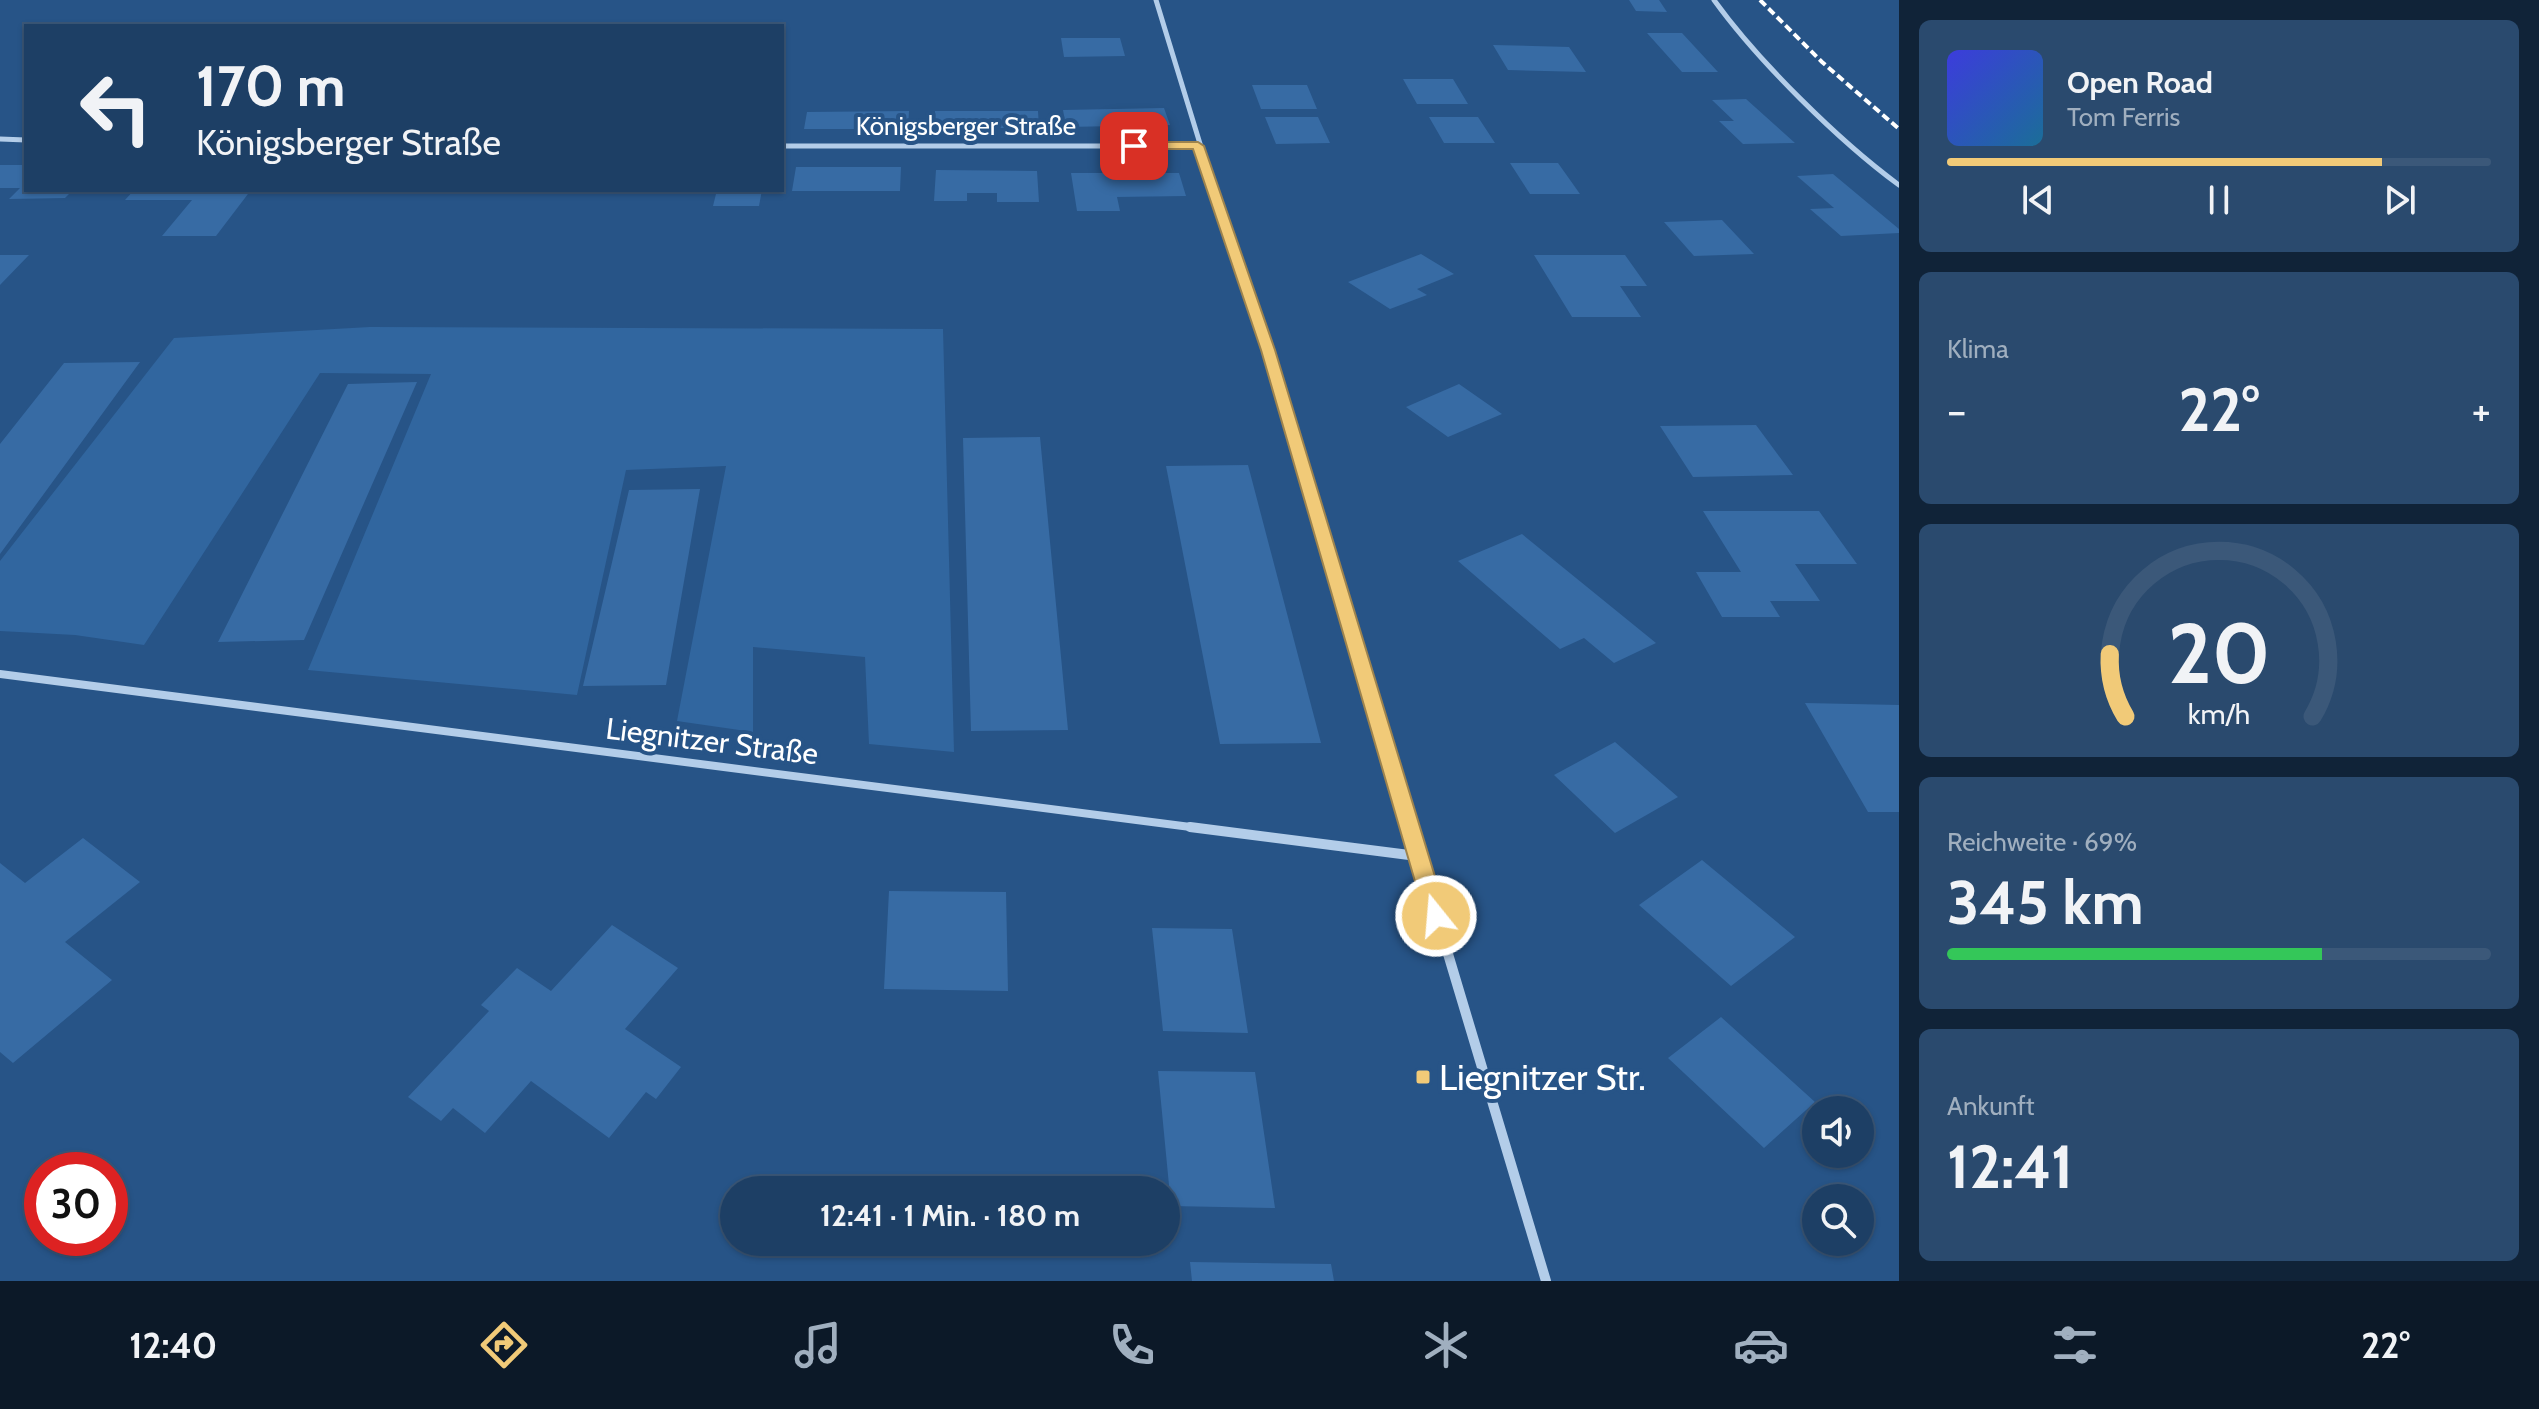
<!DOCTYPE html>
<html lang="de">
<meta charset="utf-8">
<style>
body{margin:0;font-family:Cabin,sans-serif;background:#2a4a6e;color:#f1f3f6;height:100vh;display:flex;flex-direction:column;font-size:30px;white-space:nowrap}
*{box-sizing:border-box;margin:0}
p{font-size:26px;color:#a0afbf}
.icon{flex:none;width:44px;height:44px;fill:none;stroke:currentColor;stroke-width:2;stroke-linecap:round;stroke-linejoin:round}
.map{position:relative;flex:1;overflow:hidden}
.side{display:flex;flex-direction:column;gap:20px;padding:20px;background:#102338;width:640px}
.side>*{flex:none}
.top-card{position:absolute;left:24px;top:24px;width:760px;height:168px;border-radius:0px;box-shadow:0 2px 6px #0004,0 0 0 2px #3b5879;background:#1d3f65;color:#f1f3f6;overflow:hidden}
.buttons{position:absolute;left:1802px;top:1096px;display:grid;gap:16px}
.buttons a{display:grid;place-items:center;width:72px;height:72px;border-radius:50%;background:#1d3f65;box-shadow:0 2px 6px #0004,0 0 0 2px #3b5879;font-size:40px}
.speed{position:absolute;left:24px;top:1152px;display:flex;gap:16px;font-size:40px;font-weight:700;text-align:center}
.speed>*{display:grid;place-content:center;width:104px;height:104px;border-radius:50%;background:#1d3f65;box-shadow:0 2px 6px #0004,0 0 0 2px #3b5879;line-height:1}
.speed .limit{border:12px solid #d22;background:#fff;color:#111}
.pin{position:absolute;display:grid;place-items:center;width:68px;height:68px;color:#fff;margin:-34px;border-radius:16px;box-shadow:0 4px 12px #0006}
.me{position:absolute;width:88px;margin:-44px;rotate:343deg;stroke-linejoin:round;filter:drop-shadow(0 0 6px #0008)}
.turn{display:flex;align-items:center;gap:28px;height:168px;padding:0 40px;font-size:36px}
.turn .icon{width:104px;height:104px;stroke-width:2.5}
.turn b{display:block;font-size:56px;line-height:68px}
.big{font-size:60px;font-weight:700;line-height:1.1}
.side .card{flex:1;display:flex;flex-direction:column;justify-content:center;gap:12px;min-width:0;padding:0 28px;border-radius:12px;background:#2a4a6e}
.side .dial{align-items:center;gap:0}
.dial svg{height:208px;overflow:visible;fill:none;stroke:#3b5879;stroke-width:7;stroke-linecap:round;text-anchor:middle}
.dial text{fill:#f1f3f6;stroke:none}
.song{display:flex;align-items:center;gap:24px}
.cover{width:96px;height:96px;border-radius:12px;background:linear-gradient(135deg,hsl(240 70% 55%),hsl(200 70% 35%))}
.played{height:8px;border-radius:4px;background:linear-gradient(90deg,#f1ca78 80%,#3b5879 80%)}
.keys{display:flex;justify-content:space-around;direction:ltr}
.heat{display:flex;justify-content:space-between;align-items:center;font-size:44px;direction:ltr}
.charge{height:12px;border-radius:6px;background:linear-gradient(90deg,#34c759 69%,#3b5879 0)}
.trip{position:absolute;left:720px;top:1176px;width:460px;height:80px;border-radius:40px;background:#1d3f65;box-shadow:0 2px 6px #0004,0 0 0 2px #3b5879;font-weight:700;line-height:80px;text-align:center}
.tab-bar{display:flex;height:128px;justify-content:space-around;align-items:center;background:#0c1928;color:#a0afbf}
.tab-bar .icon{width:56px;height:56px}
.tab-bar .selected{color:#f1ca78}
.tab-bar b{font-size:36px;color:#f1f3f6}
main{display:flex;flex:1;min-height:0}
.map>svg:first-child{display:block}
.green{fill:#31669f}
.building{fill:#376ba4}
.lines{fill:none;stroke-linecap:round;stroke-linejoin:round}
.minor-far3{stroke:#b3cde9;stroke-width:5}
.minor-far2{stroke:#b3cde9;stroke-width:6}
.minor-far1{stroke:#b3cde9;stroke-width:8}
.minor{stroke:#b3cde9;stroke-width:10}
.rail{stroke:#fff;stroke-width:4;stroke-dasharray:8 4;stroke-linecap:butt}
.route{fill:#f1ca78;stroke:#9d834e;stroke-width:2}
.poi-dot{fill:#f1ca78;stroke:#275487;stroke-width:3}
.labels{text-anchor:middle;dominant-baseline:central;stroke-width:8;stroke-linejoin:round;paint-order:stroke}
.far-street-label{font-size:26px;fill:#fff;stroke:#275487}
.street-label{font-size:30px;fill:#fff;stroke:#275487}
.near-poi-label{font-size:36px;fill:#fff;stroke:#275487;text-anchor:start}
</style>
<main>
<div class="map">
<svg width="1899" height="1281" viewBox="0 0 1899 1281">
<rect width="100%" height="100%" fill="#275487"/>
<path class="green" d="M 370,327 L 943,329 L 954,752 L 869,744 L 865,657 L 753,647 L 753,732 L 677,721 L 726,466 L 626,470 L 577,695 L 308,670 L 431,374 L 320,373 L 144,645 L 75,635 L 0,631 L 0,561 L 174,338 Z"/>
<path class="building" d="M 1629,0 L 1659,0 L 1667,12 L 1636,11 Z
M 1647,33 L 1682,33 L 1718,72 L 1682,72 Z
M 1061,38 L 1120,38 L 1125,56 L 1064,57 Z
M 1493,45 L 1569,47 L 1586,72 L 1508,70 Z
M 1403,79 L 1453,79 L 1468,104 L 1417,104 Z
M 1252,85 L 1307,85 L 1317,109 L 1261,109 Z
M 1746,99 L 1795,143 L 1743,144 L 1719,121 L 1734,121 L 1712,100 Z
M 1164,108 L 1170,125 L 1066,127 L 1063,110 Z
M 909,111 L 908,129 L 804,129 L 807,112 Z
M 935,111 L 1038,111 L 1039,128 L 935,128 Z
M 1265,117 L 1318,117 L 1330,143 L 1276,144 Z
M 1429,117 L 1478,117 L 1495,143 L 1444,143 Z
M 1510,163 L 1558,163 L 1580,194 L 1530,194 Z
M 0,165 L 26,165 L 26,190 L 73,190 L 65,198 L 9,199 L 20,188 L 0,188 Z
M 796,167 L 901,167 L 900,191 L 792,191 Z
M 936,170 L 1037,171 L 1039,202 L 997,202 L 997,193 L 967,193 L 967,201 L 934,201 Z
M 1071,173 L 1179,173 L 1186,196 L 1117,197 L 1120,211 L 1077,211 Z
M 1833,174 L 1899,229 L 1899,233 L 1841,236 L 1810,209 L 1834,208 L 1797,176 Z
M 134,190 L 251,190 L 216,236 L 162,236 L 192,200 L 125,200 Z
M 717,190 L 762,190 L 759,206 L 713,206 Z
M 1722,220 L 1754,254 L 1694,256 L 1664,222 Z
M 1421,254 L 1454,274 L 1417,289 L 1427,295 L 1390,309 L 1348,282 Z
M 0,255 L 29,255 L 0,285 Z
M 1534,255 L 1625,255 L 1647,286 L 1620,286 L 1641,317 L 1572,317 Z
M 140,362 L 0,554 L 0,444 L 64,363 Z
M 417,382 L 304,640 L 218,642 L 348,384 Z
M 1459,384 L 1502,414 L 1448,437 L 1406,407 Z
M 1756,425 L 1793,475 L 1693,477 L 1660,426 Z
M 1040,437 L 1068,730 L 971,731 L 963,438 Z
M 1248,465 L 1321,743 L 1220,744 L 1166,466 Z
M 700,489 L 666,685 L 583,686 L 629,490 Z
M 1703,511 L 1819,511 L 1857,564 L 1795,564 L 1820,601 L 1770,601 L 1780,617 L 1722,617 L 1696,572 L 1741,572 Z
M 1522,534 L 1656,643 L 1614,663 L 1584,638 L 1560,649 L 1458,561 Z
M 1805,703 L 1899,705 L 1899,812 L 1868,812 Z
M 1615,742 L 1678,797 L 1615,833 L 1554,775 Z
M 83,838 L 140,882 L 65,942 L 112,980 L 13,1063 L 0,1052 L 0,863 L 25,883 Z
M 1702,860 L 1795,937 L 1731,986 L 1639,905 Z
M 889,891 L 1006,892 L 1008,991 L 884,989 Z
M 612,925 L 678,968 L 625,1029 L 681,1067 L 656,1099 L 646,1092 L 609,1138 L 531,1081 L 485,1133 L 453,1108 L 441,1121 L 408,1097 L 489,1011 L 481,1005 L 517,968 L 551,991 Z
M 1152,928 L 1232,929 L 1248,1033 L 1163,1031 Z
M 1721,1017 L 1815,1102 L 1764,1148 L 1668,1058 Z
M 1158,1071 L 1255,1072 L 1275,1208 L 1171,1206 Z
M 1190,1262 L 1331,1264 L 1334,1281 L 1192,1281 Z"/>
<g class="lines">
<path class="minor-far3" d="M 1156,0 L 1220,209
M 1714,0 C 1758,61 1839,141 1899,185
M 0,139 L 26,140
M 782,146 L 1198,146"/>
<path class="minor-far2" d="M 1219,207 L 1268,350 L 1307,479"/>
<path class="minor-far1" d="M 1306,477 L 1411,829
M 0,674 L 1206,829"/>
<path class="minor" d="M 1190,827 L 1417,856
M 1410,827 L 1546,1281"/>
<path class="rail" d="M 1760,0 L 1822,62 L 1899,129"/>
</g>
<path class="route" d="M 1198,142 L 1204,146 L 1275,350 L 1447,916 L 1444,923 L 1436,926 L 1428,923 L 1425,916 L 1261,350 L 1193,149 L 1134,149 L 1128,146 L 1134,142 Z"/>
<rect class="poi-dot" x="1415" y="1069" width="16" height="16" rx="4"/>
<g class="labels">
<g class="far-street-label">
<text x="966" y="126">Königsberger Straße</text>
</g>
<g class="street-label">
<text transform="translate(712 741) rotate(7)">Liegnitzer Straße</text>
</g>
<g class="near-poi-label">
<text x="1439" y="1077">Liegnitzer Str.</text>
</g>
</g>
</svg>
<div class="buttons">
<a><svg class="icon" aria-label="sound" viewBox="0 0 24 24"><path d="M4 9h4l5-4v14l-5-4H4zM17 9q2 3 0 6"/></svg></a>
<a><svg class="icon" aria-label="search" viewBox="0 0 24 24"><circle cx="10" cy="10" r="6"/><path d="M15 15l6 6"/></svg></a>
</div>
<div class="speed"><div class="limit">30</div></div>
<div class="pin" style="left:1134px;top:146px;background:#d93025"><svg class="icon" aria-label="arrive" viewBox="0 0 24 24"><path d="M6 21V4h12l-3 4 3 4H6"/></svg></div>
<svg class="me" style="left:1436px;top:916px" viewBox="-20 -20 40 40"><circle r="17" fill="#f1ca78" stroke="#fff" stroke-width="3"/><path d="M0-11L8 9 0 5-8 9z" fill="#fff"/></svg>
<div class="trip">12:41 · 1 Min. · 180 m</div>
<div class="top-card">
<div class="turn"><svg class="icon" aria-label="left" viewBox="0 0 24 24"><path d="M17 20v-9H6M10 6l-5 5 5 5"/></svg><div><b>170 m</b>Königsberger Straße</div></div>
</div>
</div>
<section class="side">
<div class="card">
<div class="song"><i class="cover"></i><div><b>Open Road</b><p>Tom Ferris</p></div></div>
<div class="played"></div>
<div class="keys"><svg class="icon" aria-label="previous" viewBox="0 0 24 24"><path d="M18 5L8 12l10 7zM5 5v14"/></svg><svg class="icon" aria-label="pause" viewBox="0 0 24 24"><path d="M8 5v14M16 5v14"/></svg><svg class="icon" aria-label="next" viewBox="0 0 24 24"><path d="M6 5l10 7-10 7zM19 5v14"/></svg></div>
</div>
<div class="card"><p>Klima</p>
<div class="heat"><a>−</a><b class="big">22°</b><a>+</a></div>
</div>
<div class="card dial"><svg viewBox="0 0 100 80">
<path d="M14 69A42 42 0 1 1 86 69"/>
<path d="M14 69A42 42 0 0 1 8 45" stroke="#f1ca78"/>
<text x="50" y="56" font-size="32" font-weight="700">20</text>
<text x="50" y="72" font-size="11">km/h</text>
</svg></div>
<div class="card"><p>Reichweite · 69%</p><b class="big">345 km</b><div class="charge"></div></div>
<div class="card"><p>Ankunft</p><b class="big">12:41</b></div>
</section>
</main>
<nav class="tab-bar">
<b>12:40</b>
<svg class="icon selected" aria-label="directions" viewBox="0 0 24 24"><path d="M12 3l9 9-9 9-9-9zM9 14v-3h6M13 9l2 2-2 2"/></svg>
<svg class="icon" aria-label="music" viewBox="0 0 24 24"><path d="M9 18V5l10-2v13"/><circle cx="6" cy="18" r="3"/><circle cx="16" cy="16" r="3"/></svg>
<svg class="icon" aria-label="phone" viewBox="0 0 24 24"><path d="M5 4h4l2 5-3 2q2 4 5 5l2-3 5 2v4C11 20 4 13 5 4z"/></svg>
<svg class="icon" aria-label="climate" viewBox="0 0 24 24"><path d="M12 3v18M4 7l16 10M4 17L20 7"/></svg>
<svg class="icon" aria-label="car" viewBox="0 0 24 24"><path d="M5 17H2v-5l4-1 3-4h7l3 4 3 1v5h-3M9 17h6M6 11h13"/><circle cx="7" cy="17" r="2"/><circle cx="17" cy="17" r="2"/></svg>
<svg class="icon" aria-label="filters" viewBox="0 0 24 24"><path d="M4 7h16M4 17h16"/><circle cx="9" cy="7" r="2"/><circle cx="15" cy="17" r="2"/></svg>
<b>22°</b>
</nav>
